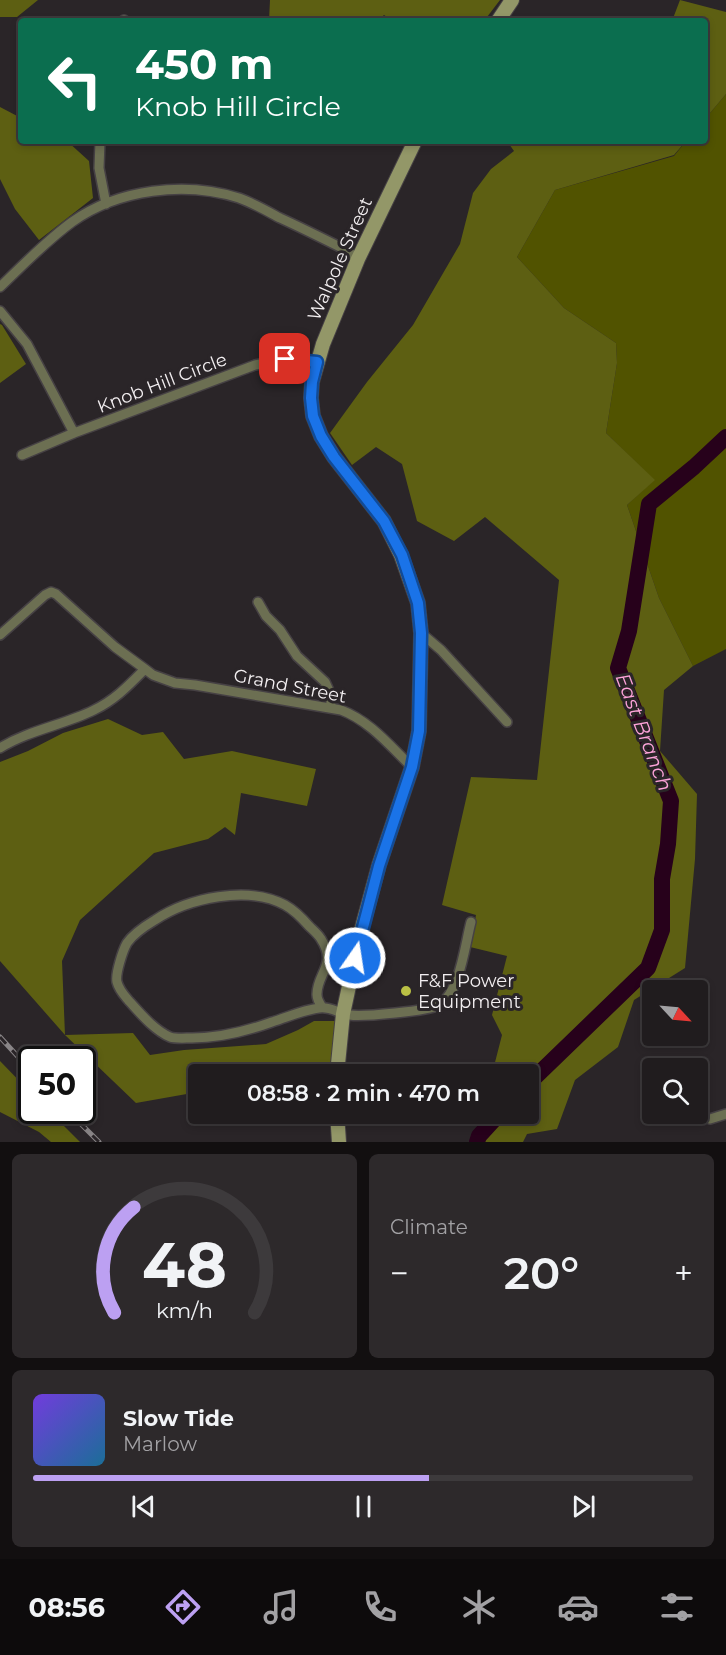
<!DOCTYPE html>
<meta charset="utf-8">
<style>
body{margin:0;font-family:Montserrat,sans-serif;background:#2d292b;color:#f1f3f6;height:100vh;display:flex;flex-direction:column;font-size:22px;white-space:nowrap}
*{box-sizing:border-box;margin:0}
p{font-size:20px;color:#a2a1a4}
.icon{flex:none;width:33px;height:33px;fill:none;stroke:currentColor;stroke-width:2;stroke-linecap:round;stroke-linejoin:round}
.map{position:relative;height:1142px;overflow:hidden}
.sheet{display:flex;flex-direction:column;gap:12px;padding:12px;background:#120f10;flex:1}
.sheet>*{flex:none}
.top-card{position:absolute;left:18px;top:18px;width:690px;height:126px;border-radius:6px;box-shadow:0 3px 9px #0003,0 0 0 2px #3d3a3c;background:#0b6e4f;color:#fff;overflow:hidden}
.needle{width:39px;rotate:116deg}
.controls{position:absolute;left:642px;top:980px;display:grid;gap:12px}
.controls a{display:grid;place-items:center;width:66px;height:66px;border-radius:6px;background:#201c1e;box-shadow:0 3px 9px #0003,0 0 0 2px #3d3a3c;font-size:30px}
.speed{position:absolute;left:18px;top:1046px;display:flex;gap:12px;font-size:30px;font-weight:700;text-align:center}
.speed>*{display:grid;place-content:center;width:78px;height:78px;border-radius:50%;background:#201c1e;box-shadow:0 3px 9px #0003,0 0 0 2px #3d3a3c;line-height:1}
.speed .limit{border:3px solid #111;border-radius:9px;background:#fff;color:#111}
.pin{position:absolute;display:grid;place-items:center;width:51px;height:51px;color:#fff;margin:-26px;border-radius:12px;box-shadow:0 3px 9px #0006}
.me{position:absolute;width:66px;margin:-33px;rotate:13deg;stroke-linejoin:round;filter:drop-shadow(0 0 4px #0008)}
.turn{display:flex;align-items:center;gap:21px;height:126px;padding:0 18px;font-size:27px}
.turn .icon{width:78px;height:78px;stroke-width:2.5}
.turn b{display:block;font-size:42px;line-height:51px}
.big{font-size:45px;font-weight:600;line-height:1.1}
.sheet .card{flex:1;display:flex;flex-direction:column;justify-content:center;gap:9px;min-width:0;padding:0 21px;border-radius:9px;background:#2d292b}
.sheet .dial{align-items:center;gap:0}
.dial svg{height:156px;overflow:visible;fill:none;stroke:#3d3a3c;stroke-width:7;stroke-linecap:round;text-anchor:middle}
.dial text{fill:#f1f3f6;stroke:none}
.song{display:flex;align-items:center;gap:18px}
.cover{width:72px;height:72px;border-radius:9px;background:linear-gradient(135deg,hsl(260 70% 55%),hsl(200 70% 35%))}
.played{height:6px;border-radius:3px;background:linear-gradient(90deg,#bca0f2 60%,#3d3a3c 60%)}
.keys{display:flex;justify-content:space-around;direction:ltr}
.heat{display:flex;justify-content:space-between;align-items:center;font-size:33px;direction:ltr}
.sheet .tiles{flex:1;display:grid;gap:12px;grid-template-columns:1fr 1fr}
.card:last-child{grid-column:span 2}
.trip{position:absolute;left:188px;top:1064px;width:351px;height:60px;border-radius:6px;background:#201c1e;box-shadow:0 3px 9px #0003,0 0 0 2px #3d3a3c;font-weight:600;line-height:60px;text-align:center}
.menu{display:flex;height:96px;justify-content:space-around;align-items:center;background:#0d0b0c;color:#a2a1a4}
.menu .icon{width:42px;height:42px}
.menu .current{color:#bca0f2}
.menu b{font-size:27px;color:#f1f3f6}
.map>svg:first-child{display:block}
.green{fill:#515300}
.forest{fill:#5d5f12}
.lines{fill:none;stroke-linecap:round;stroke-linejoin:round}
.river{stroke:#27011b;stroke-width:16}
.street-casing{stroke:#464144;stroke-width:12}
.secondary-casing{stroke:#464144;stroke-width:16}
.street{stroke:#6c6f52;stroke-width:9}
.secondary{stroke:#939768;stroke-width:14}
.rail-casing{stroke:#898587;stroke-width:5}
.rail{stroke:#2a2528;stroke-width:3;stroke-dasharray:9;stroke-linecap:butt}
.route-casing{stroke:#114b97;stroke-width:15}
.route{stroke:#1a73e8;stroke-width:10}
.poi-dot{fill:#bac045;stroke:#2a2528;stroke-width:2}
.labels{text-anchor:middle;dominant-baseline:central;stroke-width:6;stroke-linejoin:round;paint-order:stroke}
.street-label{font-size:18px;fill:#f3eff1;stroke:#2a2528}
.poi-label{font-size:18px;fill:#f3eff1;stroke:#2a2528;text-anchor:start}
.water-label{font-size:20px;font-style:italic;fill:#fda3d9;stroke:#2a2528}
</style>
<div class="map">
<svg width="726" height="1142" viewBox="0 0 726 1142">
<rect width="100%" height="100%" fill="#2a2528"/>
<path class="green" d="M 726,94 L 726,649 L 693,666 L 659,598 L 627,505 L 654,480 L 606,433 L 617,363 L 616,343 L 564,308 L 517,257 L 555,190 L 674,156 L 686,141 L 705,141 L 705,119 Z"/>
<path class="forest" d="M 0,0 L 38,0 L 17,17 L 0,17 Z
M 270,0 L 500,0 L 484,21 L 393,21 L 384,15 L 377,21 L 269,21 Z
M 680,0 L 726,12 L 726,94 L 705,119 L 705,21 L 672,21 Z
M 0,107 L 21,118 L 21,141 L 67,141 L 89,161 L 93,198 L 39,240 L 15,209 L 0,179 Z
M 507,141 L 686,141 L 674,155 L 555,190 L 517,257 L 564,308 L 616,343 L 617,363 L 606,433 L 655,480 L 627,505 L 659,598 L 693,666 L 664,690 L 660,751 L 697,794 L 695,859 L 685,968 L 634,1000 L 618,1047 L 575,1080 L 557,1129 L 527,1134 L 523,1142 L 472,1142 L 482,1113 L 528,1113 L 528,1074 L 492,1074 L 502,1035 L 492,1015 L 507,956 L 470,947 L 476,915 L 442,905 L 471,777 L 537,780 L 559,580 L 485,517 L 454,541 L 417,521 L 402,464 L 376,447 L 352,465 L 330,433 L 367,382 L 413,325 L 460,244 L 473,193 L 491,169 L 514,151 Z
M 0,324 L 2,325 L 26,364 L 0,383 Z
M 108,719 L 142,735 L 163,732 L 184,759 L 232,751 L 316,769 L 307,806 L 241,793 L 235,835 L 225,827 L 208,839 L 154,853 L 80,920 L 62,961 L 65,1035 L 133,1033 L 150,1055 L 184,1050 L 266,1044 L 298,1030 L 314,1021 L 337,1021 L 332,1069 L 303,1074 L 198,1074 L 198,1092 L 136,1103 L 65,1035 L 0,961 L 0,762 L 28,751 L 63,733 Z
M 0,1061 L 31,1093 L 32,1110 L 48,1110 L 80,1142 L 51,1142 L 39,1132 L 0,1112 Z"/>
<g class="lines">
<path class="river" d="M 528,1084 L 648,968 L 662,930 L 662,879 L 668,844 L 671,801 L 618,668 L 629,631 L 649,504 L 694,467 L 726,437
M 477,1142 L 479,1136 L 500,1113"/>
<g class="street-casing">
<path id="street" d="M 124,21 L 124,20
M 100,141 L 99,168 L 106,204
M 0,287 C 23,265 46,241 72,222 C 118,189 185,181 239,198 C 253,203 267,211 280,218 C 302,228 324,239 346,250 L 358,259
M 0,311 L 27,344 L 74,433
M 22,455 L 74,433 L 255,365 L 285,359 L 317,361
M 258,602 L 266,616 L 280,630 L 297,656 L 325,682 L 331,695 L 331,708
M 421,633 L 441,650 L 507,722
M 0,635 L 45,595 L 51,592 L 56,594 L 115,647 L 145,669 L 153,675 L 175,683 L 195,685 L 341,710 C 370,721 390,746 412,767
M 0,748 C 29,730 64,725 94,710 C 115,700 129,685 145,669
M 322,1007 C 320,1004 317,999 317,995 C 316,974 338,965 321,939 C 318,934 313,930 309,926 C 302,918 294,910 285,905 C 248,885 188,898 155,920 C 145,926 134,933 127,943 C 123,950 115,974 117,982 C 119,990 124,995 129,1001 C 140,1013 154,1030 170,1037 C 176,1039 185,1038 192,1038 C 219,1038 247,1031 272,1022 C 288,1017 303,1010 319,1008 C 331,1006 339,1014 350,1015 C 361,1017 430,1011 439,1005 C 460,993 465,944 471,922
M 710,1119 L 726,1114"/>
</g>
<g class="secondary-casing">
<path id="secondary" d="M 498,21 L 512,0
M 337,1074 L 343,1014 L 360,935 L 379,865 L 412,767 L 419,731 L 421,633 L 418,603 L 401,555 L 384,521 L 334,457 L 321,436 L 313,416 L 311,398 L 312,382 L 323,344 L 358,259 L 415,141
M 337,1113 L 339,1142"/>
</g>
<use href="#street" class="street"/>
<use href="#secondary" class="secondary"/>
<g class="rail-casing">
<path id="rail" d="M 0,1037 L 32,1072
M 67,1110 L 99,1142"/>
</g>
<use href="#rail" class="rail"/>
</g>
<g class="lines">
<g class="route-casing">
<path id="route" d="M 285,359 L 317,362 L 312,382 L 311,398 L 313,416 L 321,436 L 334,457 L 384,521 L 402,555 L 418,603 L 421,633 L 419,731 L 412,767 L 379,866 L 355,958"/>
</g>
<use href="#route" class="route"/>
</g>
<circle class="poi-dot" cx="406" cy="991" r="6"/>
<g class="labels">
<g class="street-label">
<text transform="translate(340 259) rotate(-66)">Walpole Street</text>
<text transform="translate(162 383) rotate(-21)">Knob Hill Circle</text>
<text transform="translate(290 686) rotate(11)">Grand Street</text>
</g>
<g class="poi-label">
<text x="418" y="981">F&amp;F Power<tspan x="418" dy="21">Equipment</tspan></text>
</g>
<g class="water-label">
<text transform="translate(644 732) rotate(69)">East Branch</text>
</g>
</g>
</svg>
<div class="controls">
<a><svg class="needle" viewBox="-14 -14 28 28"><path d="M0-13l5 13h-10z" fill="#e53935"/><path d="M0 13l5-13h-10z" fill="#a2a1a4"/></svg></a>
<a><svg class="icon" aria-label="search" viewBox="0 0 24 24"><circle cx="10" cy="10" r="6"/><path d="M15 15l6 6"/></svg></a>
</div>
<div class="speed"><div class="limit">50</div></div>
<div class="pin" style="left:285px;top:359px;background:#d93025"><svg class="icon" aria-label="arrive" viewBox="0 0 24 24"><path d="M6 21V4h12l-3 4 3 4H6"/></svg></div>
<svg class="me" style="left:355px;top:958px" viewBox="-20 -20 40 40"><circle r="17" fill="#1a73e8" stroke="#fff" stroke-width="3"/><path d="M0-11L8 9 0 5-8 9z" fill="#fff"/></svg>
<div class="trip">08:58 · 2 min · 470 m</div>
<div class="top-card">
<div class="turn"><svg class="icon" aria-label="left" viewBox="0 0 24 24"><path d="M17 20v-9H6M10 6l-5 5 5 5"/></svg><div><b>450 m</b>Knob Hill Circle</div></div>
</div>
</div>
<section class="sheet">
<div class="tiles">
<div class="card dial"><svg viewBox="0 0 100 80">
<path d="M14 69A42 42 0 1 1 86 69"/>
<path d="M14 69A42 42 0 0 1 24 15" stroke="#bca0f2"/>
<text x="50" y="56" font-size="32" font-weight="700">48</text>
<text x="50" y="72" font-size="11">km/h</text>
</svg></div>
<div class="card"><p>Climate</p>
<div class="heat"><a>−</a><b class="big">20°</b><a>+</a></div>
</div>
<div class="card">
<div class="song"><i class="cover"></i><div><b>Slow Tide</b><p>Marlow</p></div></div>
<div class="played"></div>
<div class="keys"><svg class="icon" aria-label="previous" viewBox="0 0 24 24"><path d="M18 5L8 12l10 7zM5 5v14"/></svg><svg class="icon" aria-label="pause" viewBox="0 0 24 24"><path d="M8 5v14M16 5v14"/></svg><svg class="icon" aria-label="next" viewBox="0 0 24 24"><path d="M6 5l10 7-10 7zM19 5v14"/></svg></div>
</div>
</div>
</section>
<nav class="menu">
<b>08:56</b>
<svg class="icon current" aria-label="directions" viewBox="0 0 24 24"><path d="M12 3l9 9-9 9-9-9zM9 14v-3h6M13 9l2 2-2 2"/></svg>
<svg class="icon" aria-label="music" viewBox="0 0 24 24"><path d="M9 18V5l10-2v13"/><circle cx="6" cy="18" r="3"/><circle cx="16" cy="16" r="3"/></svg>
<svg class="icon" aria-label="phone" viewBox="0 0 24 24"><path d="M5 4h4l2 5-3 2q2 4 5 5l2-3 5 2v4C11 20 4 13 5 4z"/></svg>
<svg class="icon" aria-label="climate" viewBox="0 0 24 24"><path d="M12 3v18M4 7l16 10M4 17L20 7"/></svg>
<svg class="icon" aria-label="car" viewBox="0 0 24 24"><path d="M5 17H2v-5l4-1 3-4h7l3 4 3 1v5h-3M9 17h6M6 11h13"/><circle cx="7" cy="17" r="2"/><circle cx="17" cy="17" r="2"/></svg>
<svg class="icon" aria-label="filters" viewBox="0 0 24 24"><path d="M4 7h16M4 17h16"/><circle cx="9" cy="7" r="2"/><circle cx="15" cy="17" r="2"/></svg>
</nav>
